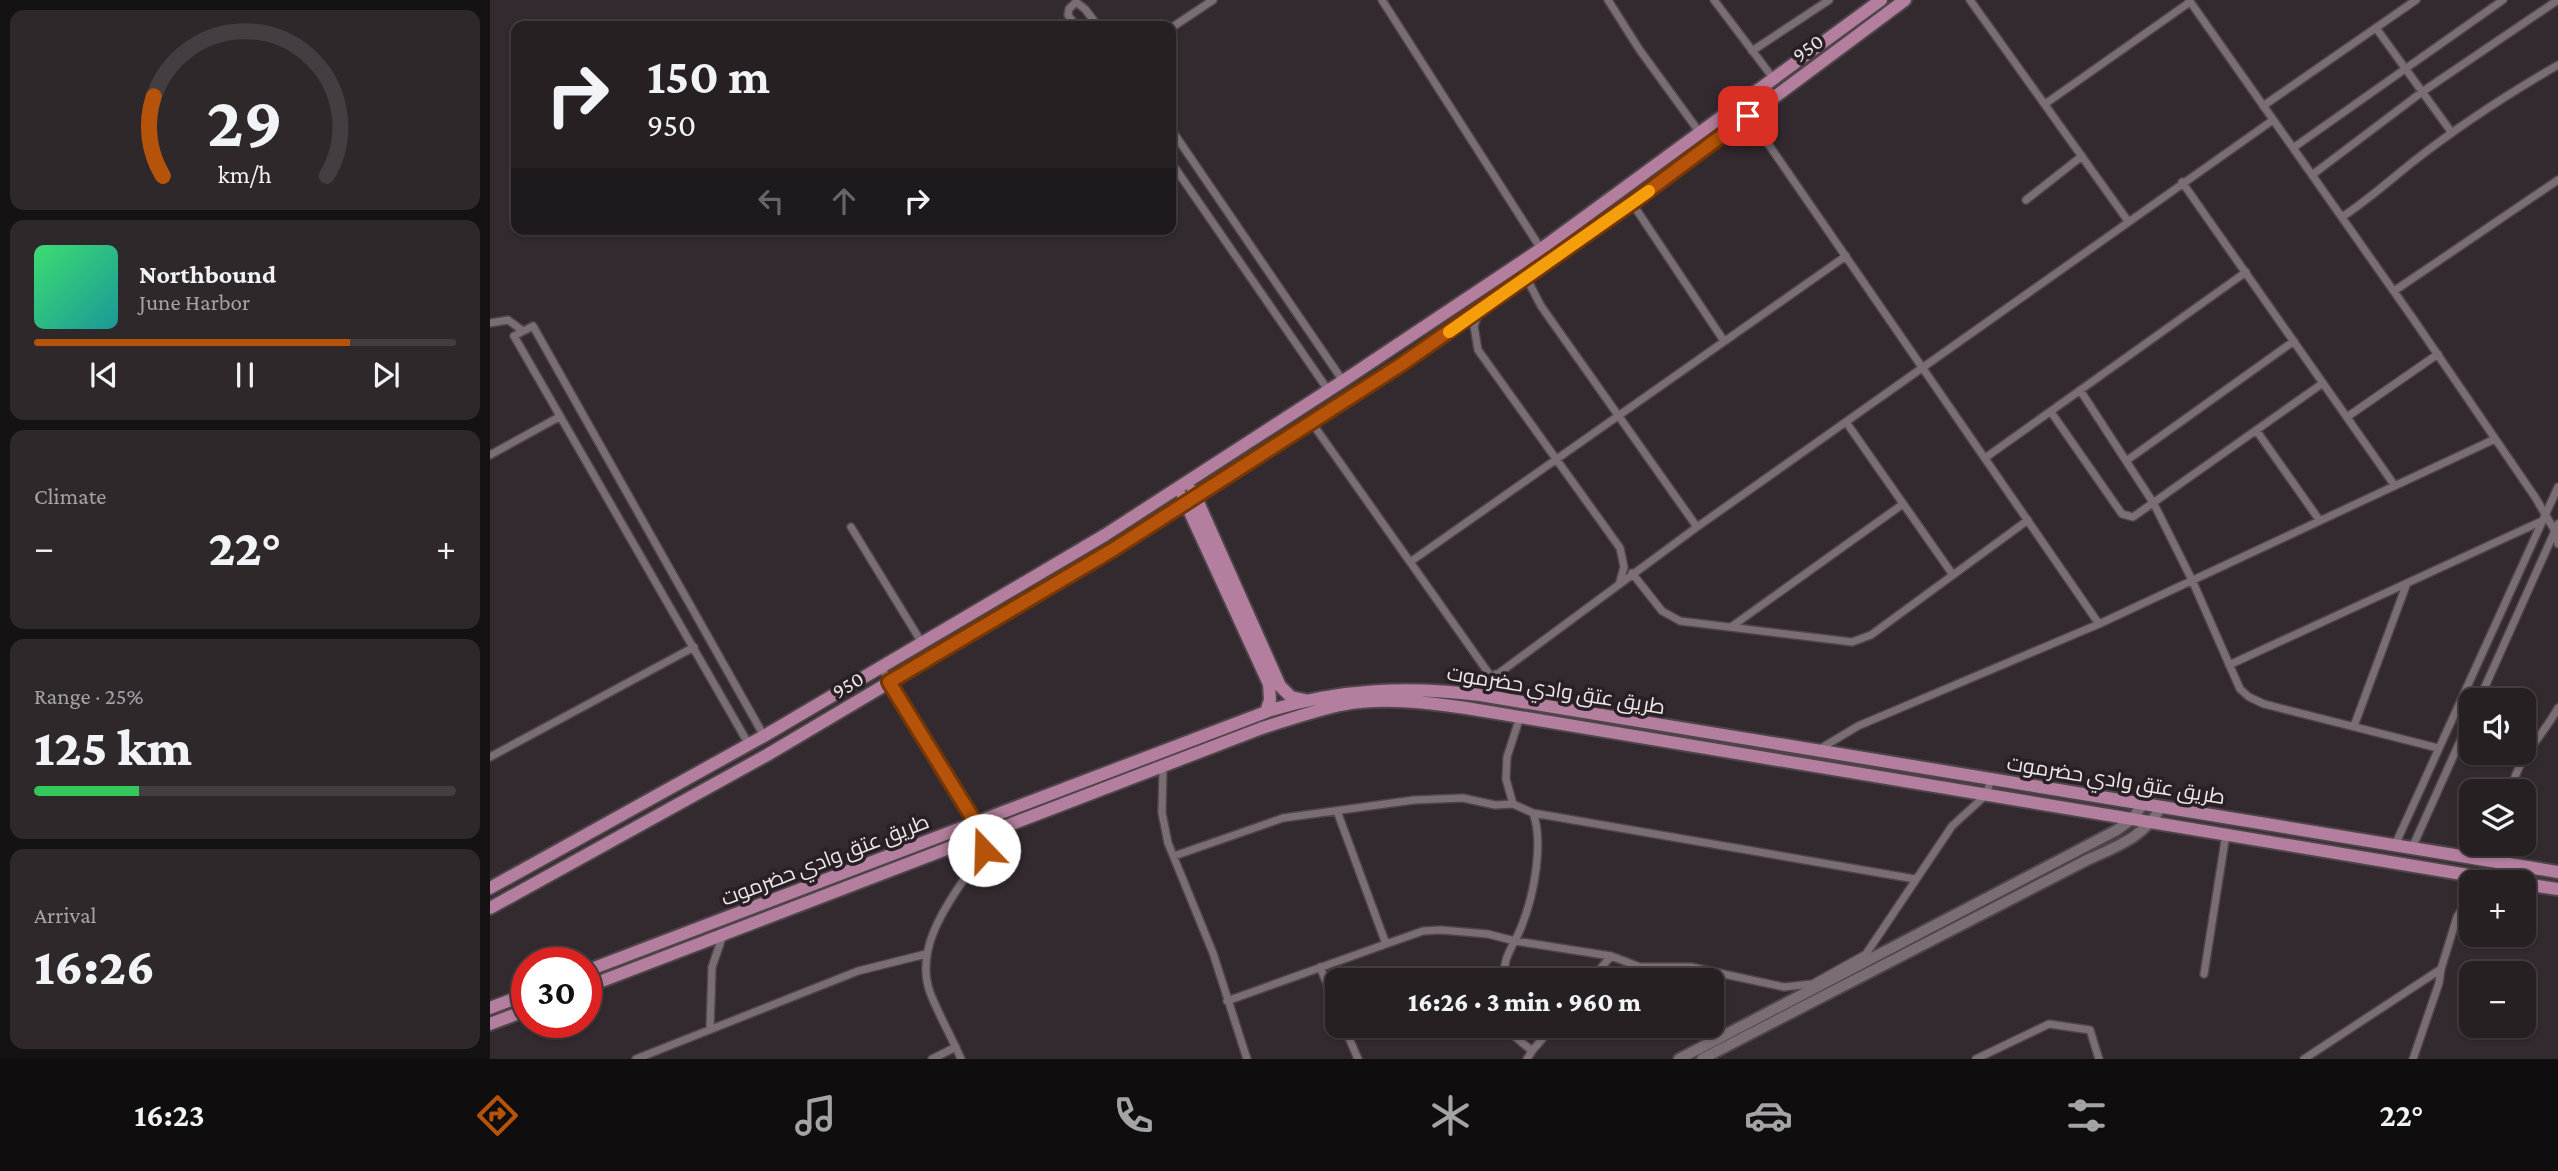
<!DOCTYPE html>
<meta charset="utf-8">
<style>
body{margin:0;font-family:"Crimson Pro",Cairo,serif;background:#2e282b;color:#f1f3f6;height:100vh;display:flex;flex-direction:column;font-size:26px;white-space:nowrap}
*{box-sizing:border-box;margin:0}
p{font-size:23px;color:#a4a3a6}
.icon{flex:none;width:38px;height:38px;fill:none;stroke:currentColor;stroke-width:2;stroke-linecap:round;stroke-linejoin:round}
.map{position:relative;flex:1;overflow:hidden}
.sheet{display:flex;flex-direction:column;gap:10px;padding:10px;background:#151213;width:490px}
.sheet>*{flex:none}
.hud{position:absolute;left:21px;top:21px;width:665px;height:214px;border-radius:14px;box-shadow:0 2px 5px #0004,0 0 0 2px #423e41;background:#262023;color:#f1f3f6;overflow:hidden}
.fabs{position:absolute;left:1969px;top:688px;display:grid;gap:14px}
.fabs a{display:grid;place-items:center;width:77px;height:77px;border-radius:14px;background:#262023;box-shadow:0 2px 5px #0004,0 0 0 2px #423e41;font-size:35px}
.speed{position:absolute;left:21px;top:947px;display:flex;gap:14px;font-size:35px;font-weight:700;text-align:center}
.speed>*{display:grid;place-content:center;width:91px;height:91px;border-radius:50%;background:#262023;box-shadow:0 2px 5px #0004,0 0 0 2px #423e41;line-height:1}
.speed .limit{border:10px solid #d22;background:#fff;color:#111}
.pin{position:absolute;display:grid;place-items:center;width:60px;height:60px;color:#fff;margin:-30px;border-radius:14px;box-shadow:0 4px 10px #0006}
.me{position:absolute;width:77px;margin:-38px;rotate:339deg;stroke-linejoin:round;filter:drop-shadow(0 0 5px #0008)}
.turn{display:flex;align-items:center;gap:24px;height:147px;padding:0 21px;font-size:32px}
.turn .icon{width:91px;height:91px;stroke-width:2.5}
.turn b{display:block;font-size:49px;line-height:60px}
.lanes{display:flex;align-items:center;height:66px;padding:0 21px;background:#0003;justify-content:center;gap:35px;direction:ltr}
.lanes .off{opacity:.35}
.big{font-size:52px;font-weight:800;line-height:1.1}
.sheet .card{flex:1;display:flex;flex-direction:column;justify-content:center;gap:10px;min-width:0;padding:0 24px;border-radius:14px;background:#2e282b}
.sheet .dial{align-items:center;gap:0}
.dial svg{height:182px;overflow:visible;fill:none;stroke:#423e41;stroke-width:7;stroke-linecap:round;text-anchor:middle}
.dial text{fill:#f1f3f6;stroke:none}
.song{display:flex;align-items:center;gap:21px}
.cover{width:84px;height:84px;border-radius:10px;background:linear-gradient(135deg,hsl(140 70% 55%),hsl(180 70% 35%))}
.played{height:7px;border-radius:4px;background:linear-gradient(90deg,#b45309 75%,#423e41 75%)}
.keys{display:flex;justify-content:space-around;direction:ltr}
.heat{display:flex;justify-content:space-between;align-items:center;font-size:38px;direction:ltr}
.charge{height:10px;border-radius:5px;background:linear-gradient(90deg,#34c759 25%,#423e41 0)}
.trip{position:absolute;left:835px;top:968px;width:399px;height:70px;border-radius:14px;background:#262023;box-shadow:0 2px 5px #0004,0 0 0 2px #423e41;font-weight:800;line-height:70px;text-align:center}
.dock{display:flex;height:112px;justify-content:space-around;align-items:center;background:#0f0d0e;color:#a4a3a6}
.dock .icon{width:49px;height:49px}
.dock .selected{color:#b45309}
.dock b{font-size:32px;color:#f1f3f6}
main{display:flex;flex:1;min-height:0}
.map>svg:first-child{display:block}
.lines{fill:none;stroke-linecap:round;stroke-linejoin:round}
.street-casing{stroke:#4d454a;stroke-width:10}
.secondary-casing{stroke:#4d454a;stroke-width:14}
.primary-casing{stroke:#4d454a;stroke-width:16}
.street{stroke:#7a6e74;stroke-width:7}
.secondary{stroke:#7a6e74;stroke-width:10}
.primary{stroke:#b47e9e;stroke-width:12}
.route-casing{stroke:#753606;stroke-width:18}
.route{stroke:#b45309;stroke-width:12}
.slow{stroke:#f59e0b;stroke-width:12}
.labels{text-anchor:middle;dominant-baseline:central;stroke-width:7;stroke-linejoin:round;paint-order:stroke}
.street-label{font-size:21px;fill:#ede6ea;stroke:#292025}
</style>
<main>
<section class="sheet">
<div class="card dial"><svg viewBox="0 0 100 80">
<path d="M14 69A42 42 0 1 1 86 69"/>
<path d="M14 69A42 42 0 0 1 10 34" stroke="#b45309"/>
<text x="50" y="56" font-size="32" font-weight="700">29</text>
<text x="50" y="72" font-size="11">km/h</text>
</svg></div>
<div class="card">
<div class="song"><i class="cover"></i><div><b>Northbound</b><p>June Harbor</p></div></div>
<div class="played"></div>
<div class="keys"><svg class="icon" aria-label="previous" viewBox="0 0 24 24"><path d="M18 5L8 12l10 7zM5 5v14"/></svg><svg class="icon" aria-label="pause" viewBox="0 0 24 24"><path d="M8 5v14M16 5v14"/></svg><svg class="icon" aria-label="next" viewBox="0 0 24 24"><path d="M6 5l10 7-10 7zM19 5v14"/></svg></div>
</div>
<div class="card"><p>Climate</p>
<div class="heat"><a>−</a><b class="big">22°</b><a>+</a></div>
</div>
<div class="card"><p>Range · 25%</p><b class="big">125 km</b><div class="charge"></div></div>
<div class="card"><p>Arrival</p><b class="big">16:26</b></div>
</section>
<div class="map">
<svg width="2068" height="1059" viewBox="0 0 2068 1059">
<rect width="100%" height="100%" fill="#332a2f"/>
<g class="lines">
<g class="street-casing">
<path id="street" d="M 892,0 L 1051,249
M 1118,0 L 1149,49 L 1210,133
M 1224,0 L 1283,78
M 1480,0 L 1638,221
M 1699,0 L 1924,320 L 2045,497 L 2065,531 L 2068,544
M 586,26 L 578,15 L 579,9 L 586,2 L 595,9 L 608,26
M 681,28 L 723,0
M 1886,28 L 1962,133
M 1262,51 L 1339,0
M 1250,103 L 1609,624
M 1555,104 L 1700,2
M 1773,106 L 1926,0
M 681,129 L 853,381
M 1803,148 L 2013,0
M 681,162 L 838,390
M 1822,175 L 1932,92 L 2068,0
M 1692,182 L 1905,486
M 1536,200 L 1592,156
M 1142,203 L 1234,341
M 1852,217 C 1878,200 1900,180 1924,161 C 1970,125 2018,94 2068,65
M 1036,277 L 1051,306 L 1207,527
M 1904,291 L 2068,180
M 989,312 L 984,326 L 988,350 L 1130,548 L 1134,567 L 1130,581
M 0,323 L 18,320 L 33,331
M 1590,390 L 1664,504 L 1702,580 L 1750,689 L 1759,697 L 1774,704 L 1948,748
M 1561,412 L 1632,514 L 1643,517 L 1833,383
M 1857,417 L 1948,354
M 1356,422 L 1463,575
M 822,423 L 1002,678
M 1766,430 L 1830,521
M 0,455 L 69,417
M 1495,458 L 1756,272
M 1636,461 L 1804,341
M 361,527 L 432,643
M 920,562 L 1356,256
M 1142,573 L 1172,611 L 1190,621 L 1362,642 L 1381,635 L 1538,520
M 1241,627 L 1413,504
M 1739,665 L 2052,521
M 391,667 L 485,824
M 1006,674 L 1008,688 L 1015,699
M 980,691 L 997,682 L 1207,527 L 1783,120
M 1989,700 L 2068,524
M 1864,726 L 1917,583
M 258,743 L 24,336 L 43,326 L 274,736
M 1328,750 L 1368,726 L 1609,624 L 2005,439
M 0,757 L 204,647
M 673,767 L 672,813 L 678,843 L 723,953 L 757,1059
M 2021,791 C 2027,758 2053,736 2068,708
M 847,811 L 896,944 L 933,931 L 951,930 L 998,934 L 1025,941 L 1121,956 L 1150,967 L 1201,967 L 1294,987 L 1322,984 L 1376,954 L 1462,826 L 1496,795 L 1501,779
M 1043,813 L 1425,879
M 1905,845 L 2068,487
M 1922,848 L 1981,717
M 684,856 L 793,818 L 924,800 L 973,798 L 1005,805 L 1023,804 L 1016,779 L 1017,757 L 1030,717
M 2008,862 L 2012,844
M 830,967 L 847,1008
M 1714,974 L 1736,834
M 1015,980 C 1011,957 1025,945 1032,925 C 1044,895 1054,842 1043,813 L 1023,804
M 1101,980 L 1121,956
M 737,1001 L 896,944
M 854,1026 L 868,1059
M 1012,1026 L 1010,1031 L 1022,1034 L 1042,1051 L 1037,1059
M 220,1029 L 222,967 L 233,935
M 1042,1051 L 1063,1026
M 146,1059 L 368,971 L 436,954
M 442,1059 L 466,1047
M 471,1059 C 462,1038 450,1017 441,995 C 420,943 468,891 494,850 L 490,835
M 1486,1059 L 1559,1024 L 1600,1030 L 1609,1059
M 1814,1059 L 1951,969
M 1923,1059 L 1949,983 L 1951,969 L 1967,917 L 1981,895"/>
</g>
<g class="secondary-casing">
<path id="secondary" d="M 1189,1059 L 1627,830 L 1642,819 L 1654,803
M 1212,1059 L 1597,860 C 1628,846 1654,837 1671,807"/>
</g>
<g class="primary-casing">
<path id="primary" d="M 703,491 L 790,686 L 801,697 L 815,700
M 693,497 L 779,684 L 780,700 L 776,712
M 2034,884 L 2068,889
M 0,888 L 274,736 L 615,535 L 853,381 L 1051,249 L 1391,0
M 0,908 L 277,755 L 624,549 L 696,503 L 912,364 L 989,311 L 1142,203 L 1415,0
M 96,971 L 781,710 C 851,689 918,686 990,695 L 2068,872
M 96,987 L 772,728 C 797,720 824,711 850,705 C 891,697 935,702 976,708 L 2020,882
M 0,1008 L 37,994
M 0,1024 L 37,1010"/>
</g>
<use href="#street" class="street"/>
<use href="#secondary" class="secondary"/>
<use href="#primary" class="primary"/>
</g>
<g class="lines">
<g class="route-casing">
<path id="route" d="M 494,850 L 485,822 L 399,682 L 624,549 L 912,364 L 1142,203 L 1258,116"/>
</g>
<use href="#route" class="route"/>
<path class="slow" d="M 959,332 L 1159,191"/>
</g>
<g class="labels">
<g class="street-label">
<text transform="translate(1318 48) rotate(-36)">950</text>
<text transform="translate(358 685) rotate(-31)">950</text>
<text transform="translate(1066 690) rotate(9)">طريق عتق وادي حضرموت</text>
<text transform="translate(1626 780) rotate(9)">طريق عتق وادي حضرموت</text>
<text transform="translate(335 860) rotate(-21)">طريق عتق وادي حضرموت</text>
</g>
</g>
</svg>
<div class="fabs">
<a><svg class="icon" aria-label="sound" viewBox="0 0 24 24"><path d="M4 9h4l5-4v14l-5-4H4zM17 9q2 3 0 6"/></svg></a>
<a><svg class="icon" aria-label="layers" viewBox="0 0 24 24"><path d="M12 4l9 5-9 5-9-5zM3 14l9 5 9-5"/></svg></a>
<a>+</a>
<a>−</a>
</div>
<div class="speed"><div class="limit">30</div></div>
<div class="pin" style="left:1258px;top:116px;background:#d93025"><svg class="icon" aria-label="arrive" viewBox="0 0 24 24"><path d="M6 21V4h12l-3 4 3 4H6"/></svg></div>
<svg class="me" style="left:494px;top:850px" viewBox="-20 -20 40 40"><circle r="19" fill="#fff"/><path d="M0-13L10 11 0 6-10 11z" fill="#b45309"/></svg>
<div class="trip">16:26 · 3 min · 960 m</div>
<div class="hud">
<div class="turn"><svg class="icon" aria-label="right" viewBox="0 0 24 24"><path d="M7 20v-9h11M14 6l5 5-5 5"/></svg><div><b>150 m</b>950</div></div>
<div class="lanes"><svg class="icon off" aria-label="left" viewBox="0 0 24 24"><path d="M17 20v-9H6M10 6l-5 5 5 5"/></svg><svg class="icon off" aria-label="ahead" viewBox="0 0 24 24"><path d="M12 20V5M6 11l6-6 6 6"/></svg><svg class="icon" aria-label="right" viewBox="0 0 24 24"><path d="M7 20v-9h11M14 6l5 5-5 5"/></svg></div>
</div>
</div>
</main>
<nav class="dock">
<b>16:23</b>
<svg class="icon selected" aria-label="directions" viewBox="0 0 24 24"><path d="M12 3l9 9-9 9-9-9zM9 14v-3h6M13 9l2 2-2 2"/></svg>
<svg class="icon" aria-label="music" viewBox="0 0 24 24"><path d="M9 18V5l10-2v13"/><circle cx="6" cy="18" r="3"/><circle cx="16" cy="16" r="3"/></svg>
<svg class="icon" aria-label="phone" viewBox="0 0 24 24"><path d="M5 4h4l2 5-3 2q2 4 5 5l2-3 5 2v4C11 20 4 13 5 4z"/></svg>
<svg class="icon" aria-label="climate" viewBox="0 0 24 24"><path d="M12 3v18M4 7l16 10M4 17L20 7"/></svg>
<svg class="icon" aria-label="car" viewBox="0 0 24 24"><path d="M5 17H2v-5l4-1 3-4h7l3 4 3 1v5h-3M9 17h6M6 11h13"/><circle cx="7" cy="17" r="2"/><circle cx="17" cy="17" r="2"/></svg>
<svg class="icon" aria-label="filters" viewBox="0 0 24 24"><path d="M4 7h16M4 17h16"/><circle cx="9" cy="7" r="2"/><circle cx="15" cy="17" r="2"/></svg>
<b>22°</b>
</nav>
